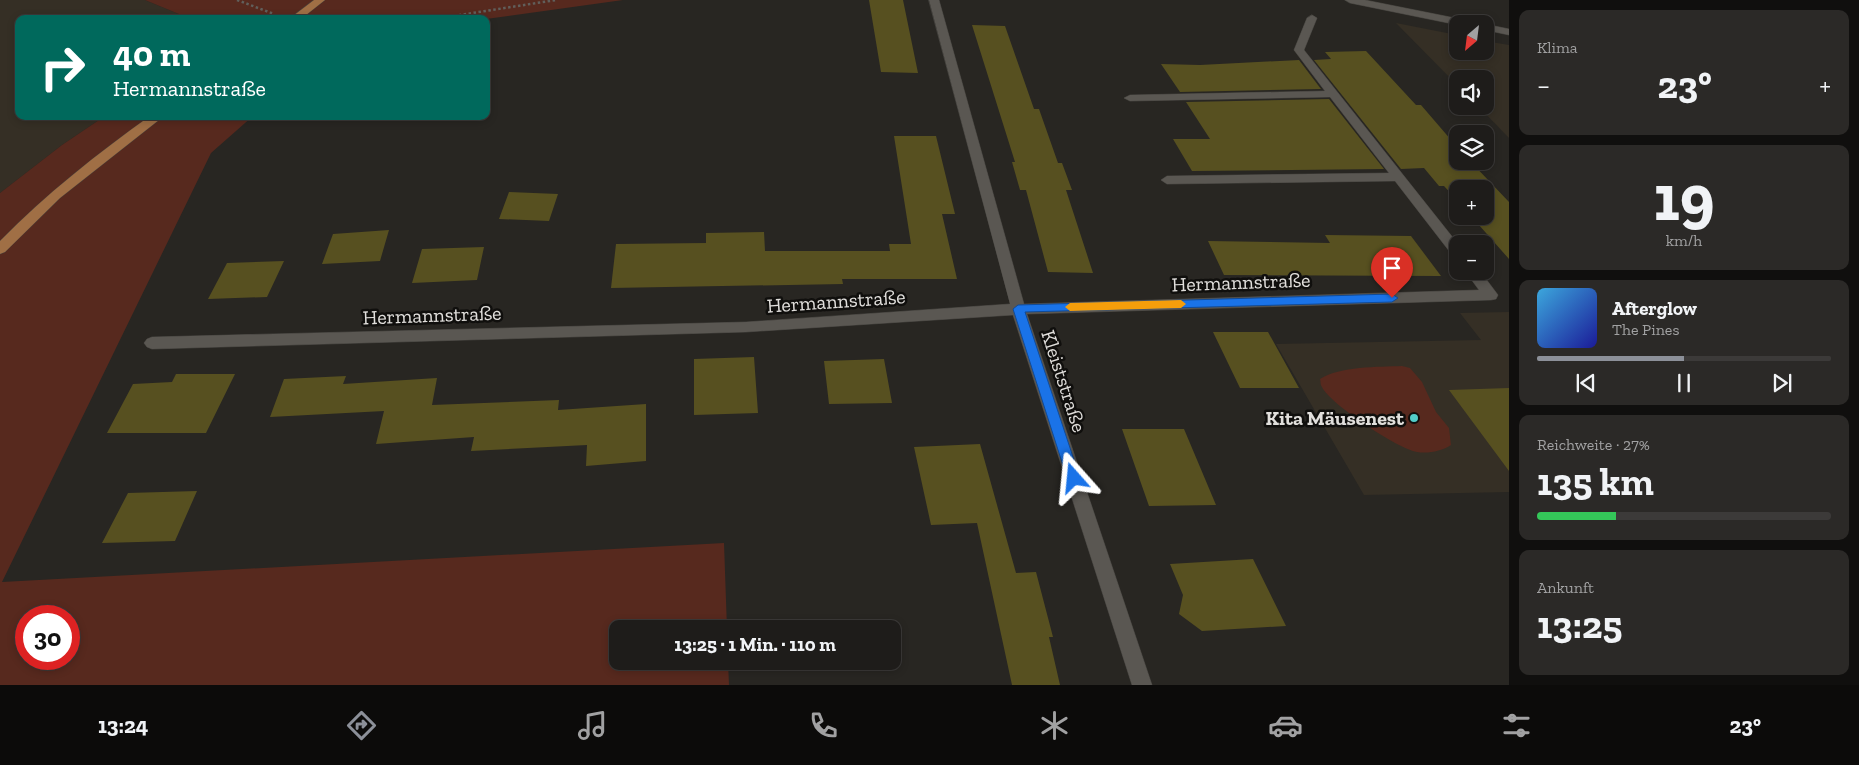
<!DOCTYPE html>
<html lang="de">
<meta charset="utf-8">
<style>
body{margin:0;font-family:"Zilla Slab",serif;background:#2b2927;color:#f1f3f6;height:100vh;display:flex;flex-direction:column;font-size:19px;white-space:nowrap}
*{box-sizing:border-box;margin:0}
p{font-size:16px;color:#a1a1a2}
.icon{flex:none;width:28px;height:28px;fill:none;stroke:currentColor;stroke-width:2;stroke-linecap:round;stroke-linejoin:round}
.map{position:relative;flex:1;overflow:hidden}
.panel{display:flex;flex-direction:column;gap:10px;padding:10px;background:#100f0e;width:350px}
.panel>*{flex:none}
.guide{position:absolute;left:15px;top:15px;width:475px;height:105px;border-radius:10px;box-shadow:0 2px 8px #0003,0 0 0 1px #3c3a39;background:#00695c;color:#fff;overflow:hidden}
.needle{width:32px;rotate:208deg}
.fabs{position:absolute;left:1449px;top:15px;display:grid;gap:10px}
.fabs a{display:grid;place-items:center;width:45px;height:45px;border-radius:10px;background:#1e1c1a;box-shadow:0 2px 8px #0003,0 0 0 1px #3c3a39;font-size:25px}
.speed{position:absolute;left:15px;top:605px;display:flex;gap:10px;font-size:25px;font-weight:700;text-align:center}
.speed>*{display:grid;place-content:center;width:65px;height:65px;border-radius:50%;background:#1e1c1a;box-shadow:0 2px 8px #0003,0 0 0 1px #3c3a39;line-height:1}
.speed .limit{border:8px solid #d22;background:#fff;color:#111}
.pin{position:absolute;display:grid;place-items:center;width:42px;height:42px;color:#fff;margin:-51px -21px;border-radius:50% 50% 50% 0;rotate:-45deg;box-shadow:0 0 5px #0007}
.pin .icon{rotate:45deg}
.me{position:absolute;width:55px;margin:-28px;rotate:342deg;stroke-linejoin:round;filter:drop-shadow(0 0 4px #0008)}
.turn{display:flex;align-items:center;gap:18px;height:105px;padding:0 15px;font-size:22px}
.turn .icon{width:65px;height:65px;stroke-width:2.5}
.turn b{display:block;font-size:35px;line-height:42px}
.big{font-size:38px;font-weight:700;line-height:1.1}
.panel .widget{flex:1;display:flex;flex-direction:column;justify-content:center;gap:8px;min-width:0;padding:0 18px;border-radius:10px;background:#2b2927}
.panel .dial{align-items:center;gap:0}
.dial b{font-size:65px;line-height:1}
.song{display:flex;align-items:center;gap:15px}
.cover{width:60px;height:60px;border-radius:8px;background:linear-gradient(135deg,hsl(200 70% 55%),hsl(240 70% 35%))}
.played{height:5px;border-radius:2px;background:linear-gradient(90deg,#8c9099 50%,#3c3a39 50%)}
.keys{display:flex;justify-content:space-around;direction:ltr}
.heat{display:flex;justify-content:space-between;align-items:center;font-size:28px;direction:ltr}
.charge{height:8px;border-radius:4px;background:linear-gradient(90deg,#34c759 27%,#3c3a39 0)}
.trip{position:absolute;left:609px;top:620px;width:292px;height:50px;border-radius:10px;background:#1e1c1a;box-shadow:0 2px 8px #0003,0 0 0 1px #3c3a39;font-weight:700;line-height:50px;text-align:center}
.menu{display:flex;height:80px;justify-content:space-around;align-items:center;background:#0c0b0a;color:#a1a1a2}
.menu .icon{width:35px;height:35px}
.menu .current{color:#8c9099}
.menu b{font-size:22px;color:#f1f3f6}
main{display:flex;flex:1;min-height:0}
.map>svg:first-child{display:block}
.built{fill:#352f25}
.green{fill:#57291e;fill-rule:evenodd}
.building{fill:#575020}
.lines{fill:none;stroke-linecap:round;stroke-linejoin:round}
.minor-casing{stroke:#43413d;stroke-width:1}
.major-casing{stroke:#43413d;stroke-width:1}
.path{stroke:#615f5b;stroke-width:2.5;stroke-dasharray:2.5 2.5;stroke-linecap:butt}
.minor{fill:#5a5752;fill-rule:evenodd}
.major{fill:#a06f45;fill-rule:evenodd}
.route{fill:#1a73e8;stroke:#114b97}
.slow{fill:#f59e0b}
.poi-dot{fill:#53cdc9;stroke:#100f0d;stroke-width:2}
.labels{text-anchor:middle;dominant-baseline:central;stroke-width:5;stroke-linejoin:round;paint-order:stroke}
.street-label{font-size:20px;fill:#e1dfdc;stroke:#100f0d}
.poi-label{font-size:20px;font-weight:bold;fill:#e1dfdc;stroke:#100f0d;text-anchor:end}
</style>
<main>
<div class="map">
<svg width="1509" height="685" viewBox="0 0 1509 685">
<rect width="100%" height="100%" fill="#282622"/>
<path class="built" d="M 0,0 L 145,0 L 191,19 L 19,19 L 19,116 L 105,116 L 62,145 L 0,193 Z
M 1396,23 L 1457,35 L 1458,51 L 1485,51 L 1485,41 L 1509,45 L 1509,138 L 1478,106 L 1485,106 L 1485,79 L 1458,79 L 1457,85 Z
M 1509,312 L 1509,492 L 1364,495 L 1276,344 L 1481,340 L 1460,313 Z"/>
<path class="green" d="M 145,0 L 623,0 L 486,19 L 191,19 Z
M 105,116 L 253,116 L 211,153 L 2,582 L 724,543 L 727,629 L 618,629 L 618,661 L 728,661 L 729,685 L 0,685 L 0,193 L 62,145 ZM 26,616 L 69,616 L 69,659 L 26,659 Z
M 1402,366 L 1410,368 L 1422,382 L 1436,412 L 1449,428 L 1451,445 C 1442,451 1428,454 1417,452 C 1398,449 1330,404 1322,387 C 1320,384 1321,382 1320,379 C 1340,366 1378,367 1402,366 Z"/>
<path class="building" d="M 869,0 L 903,0 L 918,73 L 881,72 Z
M 972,25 L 1005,26 L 1034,109 L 1039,109 L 1058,163 L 1062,163 L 1072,190 L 1066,190 L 1093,273 L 1048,272 L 1026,190 L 1020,190 L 1012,162 L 1015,162 Z
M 1366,51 L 1416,105 L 1421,105 L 1458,148 L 1458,161 L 1470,161 L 1509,202 L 1509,259 L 1471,216 L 1485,216 L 1485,189 L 1458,189 L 1458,201 L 1444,186 L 1439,186 L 1424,168 L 1401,169 L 1314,60 L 1331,59 L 1325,52 Z
M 1299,60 L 1321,89 L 1180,92 L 1161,64 L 1200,65 Z
M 1329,99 L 1384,169 L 1192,171 L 1173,139 L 1210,139 L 1186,102 Z
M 894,136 L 936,136 L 955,214 L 942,214 L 957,279 L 842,279 L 843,284 L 611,288 L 616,244 L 706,243 L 706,233 L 764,232 L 765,251 L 890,251 L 889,244 L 911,244 Z
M 509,192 L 558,194 L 549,221 L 499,219 Z
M 389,230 L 380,261 L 322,264 L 333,234 Z
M 1325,235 L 1411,236 L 1441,276 L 1224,275 L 1208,241 L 1330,243 Z
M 484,247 L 477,280 L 412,283 L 422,249 Z
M 284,261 L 267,297 L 208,299 L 227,263 Z
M 1213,332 L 1268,332 L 1299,388 L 1240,388 Z
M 754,357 L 758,413 L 694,415 L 694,359 Z
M 884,359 L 892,403 L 829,404 L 824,361 Z
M 176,374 L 235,374 L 206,433 L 107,433 L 133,384 L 172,382 Z
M 346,376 L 343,384 L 437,378 L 432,405 L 559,400 L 558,410 L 646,404 L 646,461 L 586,466 L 587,445 L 471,451 L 474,437 L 376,444 L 384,411 L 270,417 L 284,379 Z
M 1509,388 L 1509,471 L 1449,390 Z
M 1122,429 L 1184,429 L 1216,505 L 1149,506 Z
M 980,444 L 1016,573 L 1036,572 L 1053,637 L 1049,637 L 1060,685 L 1012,685 L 977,523 L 931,525 L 914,447 Z
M 197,491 L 175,541 L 102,543 L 128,493 Z
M 1253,559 L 1286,626 L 1202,631 L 1179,614 L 1183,595 L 1170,564 Z"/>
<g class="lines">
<g class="minor-casing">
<path id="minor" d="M 929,0 L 939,0 L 1024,304 L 1479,290 L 1465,271 L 1480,271 L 1498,295 L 1496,299 L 1491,300 L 1027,314 L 1152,685 L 1132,685 L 1013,315 L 746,332 L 152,349 L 147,347 L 144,343 L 147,339 L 152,337 L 746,322 L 1010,304 Z
M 1345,0 L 1365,0 L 1470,21 L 1475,24 L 1458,25 L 1350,3 Z
M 1312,15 L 1317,18 L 1304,50 L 1458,244 L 1458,258 L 1453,256 L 1395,181 L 1167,184 L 1161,180 L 1167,176 L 1389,173 L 1330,97 L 1130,101 L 1124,98 L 1130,95 L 1325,91 L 1294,50 L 1307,18 Z
M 1485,24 L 1509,29 L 1509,35 L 1485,30 Z"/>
</g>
<g class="major-casing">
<path id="major" d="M 314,0 L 325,0 L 301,19 L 289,19 Z
M 150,116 L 164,116 L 60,198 L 5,252 L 0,254 L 0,241 C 46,194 97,154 150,116 Z"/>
</g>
<path class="path" d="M 237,0 L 274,14
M 434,19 L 556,0"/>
<use href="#minor" class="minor"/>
<use href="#major" class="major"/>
</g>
<path class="route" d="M 1392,294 L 1398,298 L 1392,302 L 1025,312 L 1080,478 L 1078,482 L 1074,484 L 1069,482 L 1067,478 L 1013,309 L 1018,305 Z"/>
<path class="slow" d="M 1181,300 L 1186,304 L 1181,308 L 1070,311 L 1065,307 L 1070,303 Z"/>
<circle class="poi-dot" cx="1414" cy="418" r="5"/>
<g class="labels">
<g class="street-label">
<text transform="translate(1241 282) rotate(-2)">Hermannstraße</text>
<text transform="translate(836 301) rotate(-4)">Hermannstraße</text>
<text transform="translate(432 315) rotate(-2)">Hermannstraße</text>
<text transform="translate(1064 381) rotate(72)">Kleiststraße</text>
</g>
<g class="poi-label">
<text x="1404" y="418">Kita Mäusenest</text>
</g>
</g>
</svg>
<div class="fabs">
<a><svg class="needle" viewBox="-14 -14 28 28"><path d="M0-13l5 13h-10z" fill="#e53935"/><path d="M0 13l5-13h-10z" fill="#a1a1a2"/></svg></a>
<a><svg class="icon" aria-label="sound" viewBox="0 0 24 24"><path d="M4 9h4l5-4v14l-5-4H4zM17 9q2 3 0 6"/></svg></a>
<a><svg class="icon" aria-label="layers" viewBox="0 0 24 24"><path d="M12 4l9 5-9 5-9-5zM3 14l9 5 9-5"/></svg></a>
<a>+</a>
<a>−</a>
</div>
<div class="speed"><div class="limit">30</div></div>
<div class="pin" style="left:1392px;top:298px;background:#d93025"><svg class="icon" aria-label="arrive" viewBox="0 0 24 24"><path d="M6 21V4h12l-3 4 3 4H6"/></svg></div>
<svg class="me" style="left:1074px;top:478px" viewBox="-20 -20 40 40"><path d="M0-17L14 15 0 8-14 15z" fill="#1a73e8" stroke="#fff" stroke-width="4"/></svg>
<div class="trip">13:25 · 1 Min. · 110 m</div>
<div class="guide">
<div class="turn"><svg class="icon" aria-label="right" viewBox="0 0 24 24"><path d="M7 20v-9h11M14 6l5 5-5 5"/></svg><div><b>40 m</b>Hermannstraße</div></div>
</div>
</div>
<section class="panel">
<div class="widget"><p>Klima</p>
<div class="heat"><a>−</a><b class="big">23°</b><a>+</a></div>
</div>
<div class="widget dial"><b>19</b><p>km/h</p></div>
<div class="widget">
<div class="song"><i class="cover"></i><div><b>Afterglow</b><p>The Pines</p></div></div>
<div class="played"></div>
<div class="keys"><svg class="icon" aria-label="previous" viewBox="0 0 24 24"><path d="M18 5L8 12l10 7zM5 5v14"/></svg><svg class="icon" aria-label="pause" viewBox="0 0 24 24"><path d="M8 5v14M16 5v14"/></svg><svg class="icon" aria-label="next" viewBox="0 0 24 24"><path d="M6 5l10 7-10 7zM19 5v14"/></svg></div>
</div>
<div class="widget"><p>Reichweite · 27%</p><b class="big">135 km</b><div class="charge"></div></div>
<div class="widget"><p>Ankunft</p><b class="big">13:25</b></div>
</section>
</main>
<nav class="menu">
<b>13:24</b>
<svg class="icon current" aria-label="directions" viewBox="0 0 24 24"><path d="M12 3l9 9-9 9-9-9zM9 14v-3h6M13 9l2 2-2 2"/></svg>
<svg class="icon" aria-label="music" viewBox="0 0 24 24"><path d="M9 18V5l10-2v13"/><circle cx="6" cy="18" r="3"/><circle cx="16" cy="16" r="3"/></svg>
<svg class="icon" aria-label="phone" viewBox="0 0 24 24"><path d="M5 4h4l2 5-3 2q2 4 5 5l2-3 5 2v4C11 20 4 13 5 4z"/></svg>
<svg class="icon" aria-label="climate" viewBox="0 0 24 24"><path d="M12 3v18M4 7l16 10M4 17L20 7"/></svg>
<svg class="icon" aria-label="car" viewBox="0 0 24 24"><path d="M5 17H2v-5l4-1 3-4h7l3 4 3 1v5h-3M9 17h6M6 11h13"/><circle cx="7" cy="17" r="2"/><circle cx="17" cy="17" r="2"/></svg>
<svg class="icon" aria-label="filters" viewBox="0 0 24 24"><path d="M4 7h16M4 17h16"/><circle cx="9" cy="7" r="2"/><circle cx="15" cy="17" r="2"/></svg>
<b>23°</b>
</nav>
